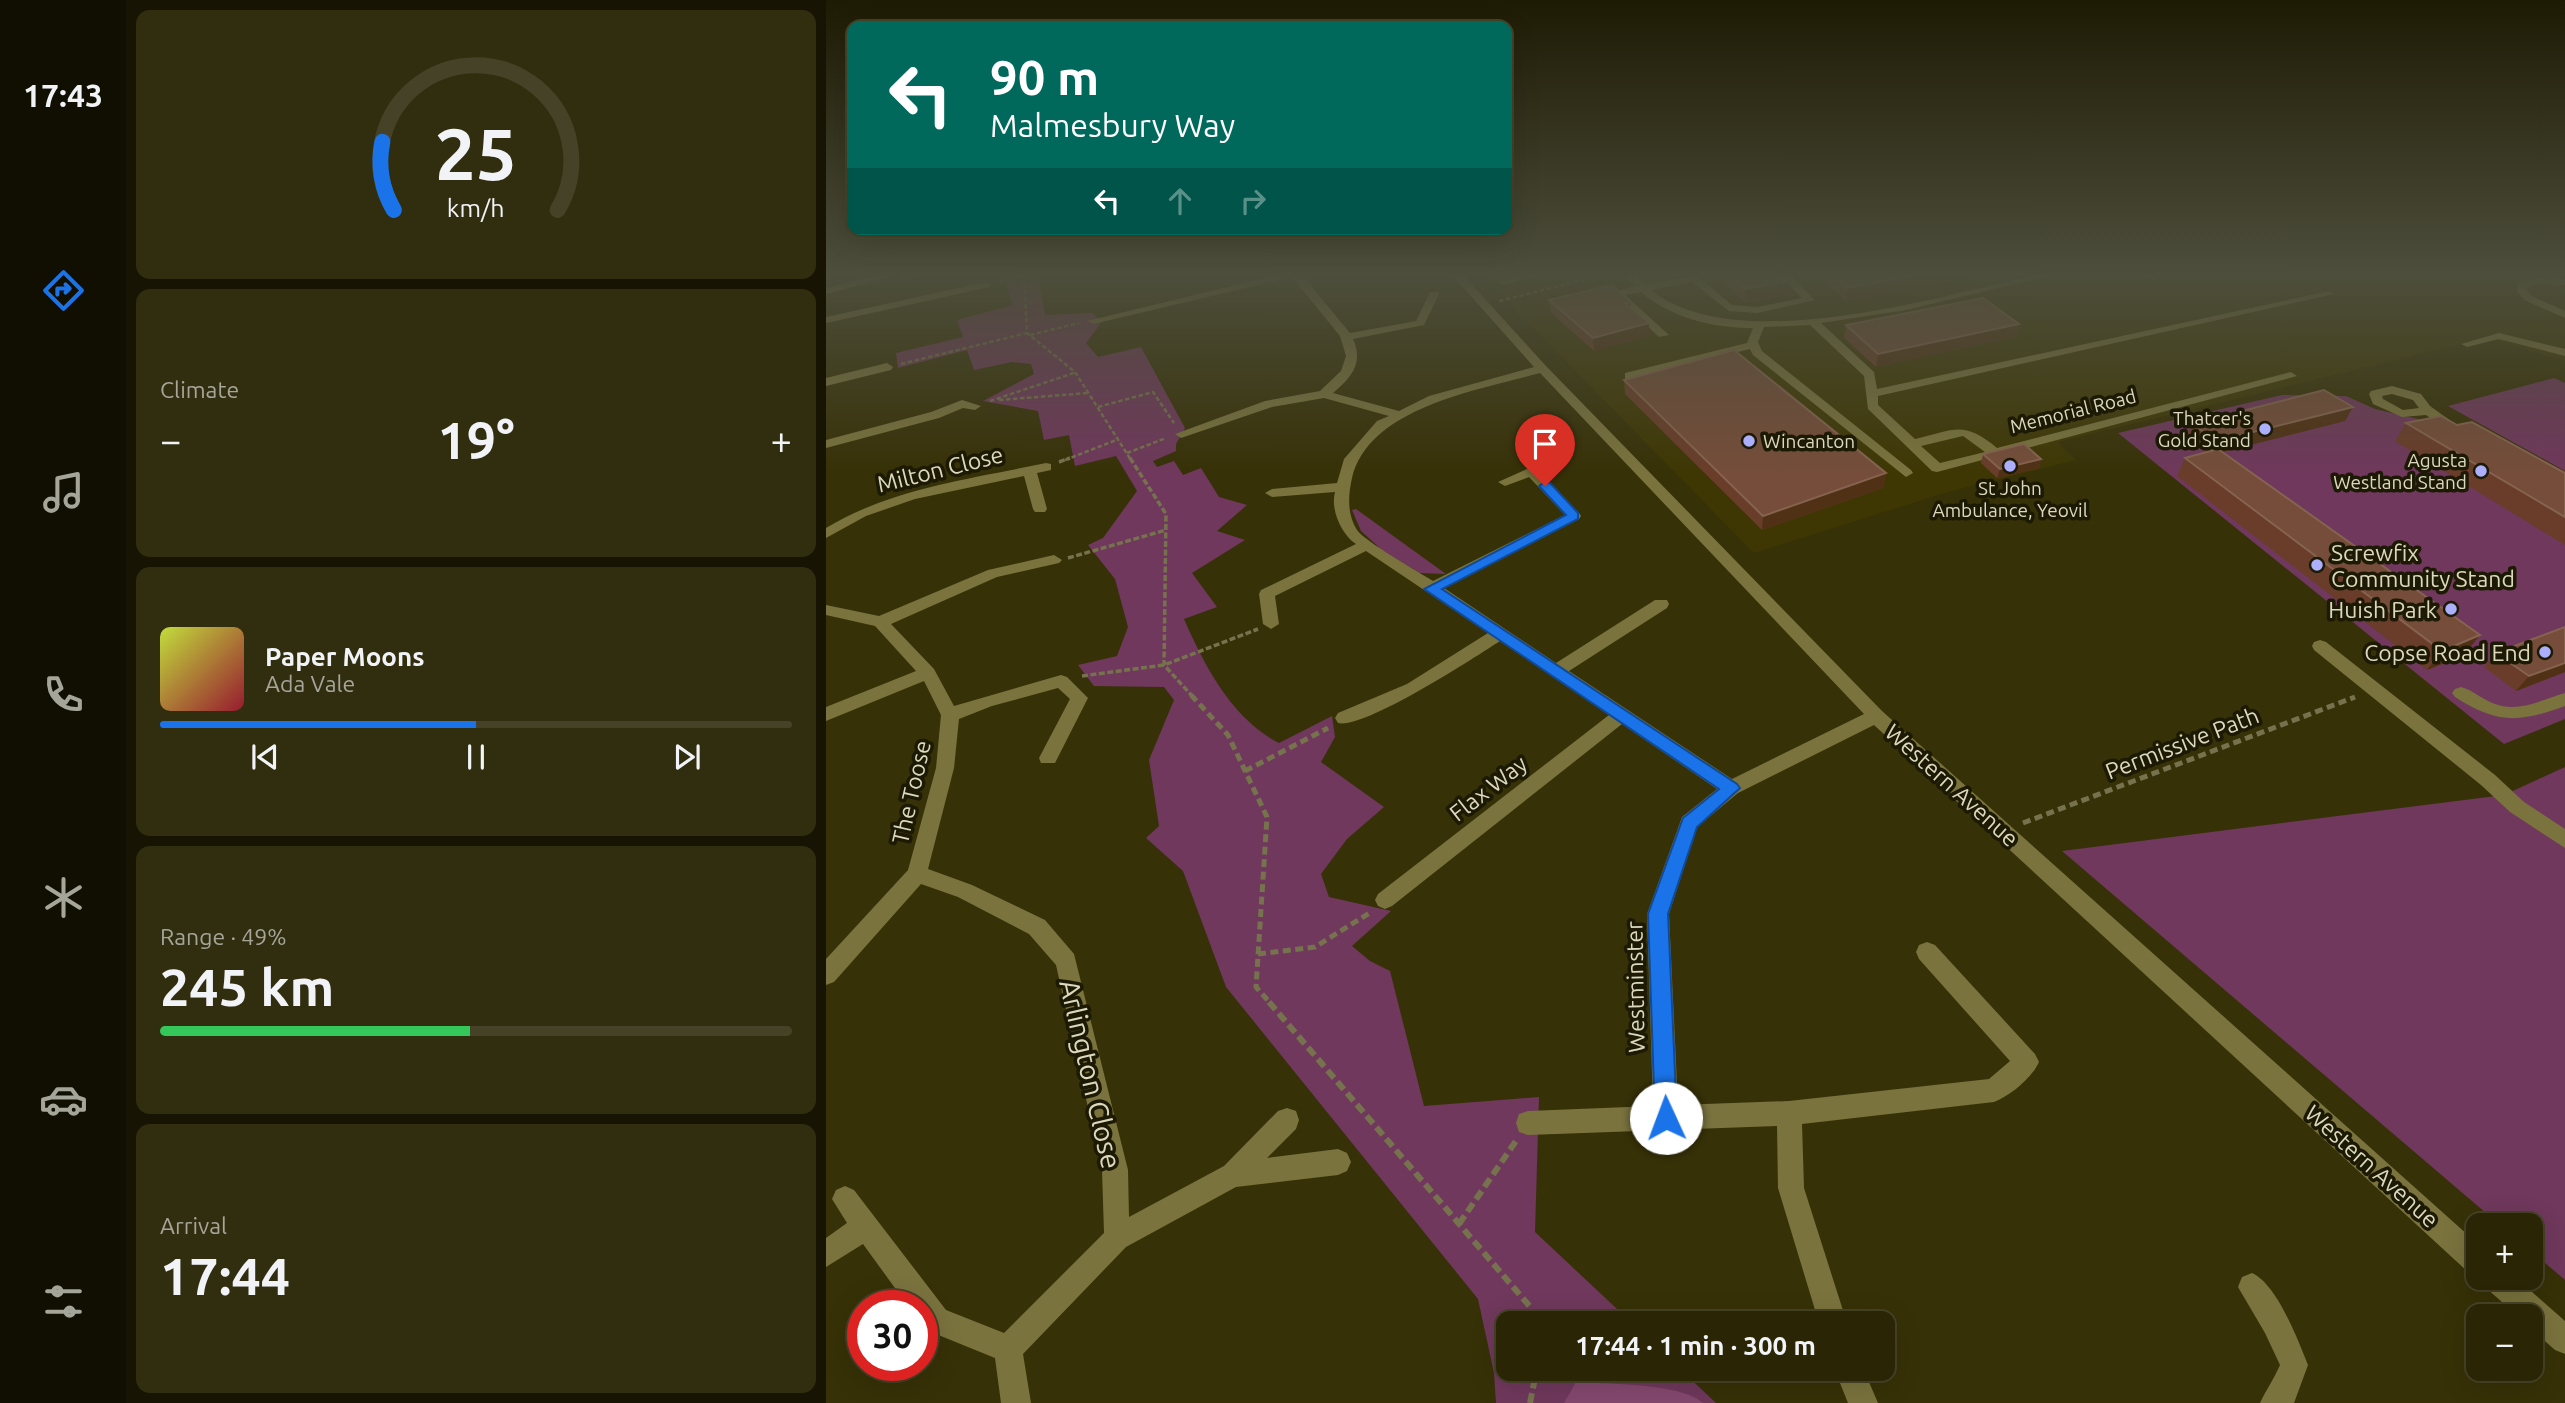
<!DOCTYPE html>
<meta charset="utf-8">
<style>
body{margin:0;font-family:Ubuntu,sans-serif;background:#312d0f;color:#f1f3f6;height:100vh;display:flex;flex-direction:column;font-size:26px;white-space:nowrap}
*{box-sizing:border-box;margin:0}
p{font-size:23px;color:#a5a59a}
.icon{flex:none;width:38px;height:38px;fill:none;stroke:currentColor;stroke-width:2;stroke-linecap:round;stroke-linejoin:round}
.map{position:relative;flex:1;overflow:hidden}
.drawer{display:flex;flex-direction:column;gap:10px;padding:10px;background:#171403;width:700px}
.drawer>*{flex:none}
.top-card{position:absolute;left:21px;top:21px;width:665px;height:214px;border-radius:14px;box-shadow:0 7px 28px #0002,0 0 0 2px #454227;background:#00695c;color:#fff;overflow:hidden}
.controls{position:absolute;left:1640px;top:1213px;display:grid;gap:14px}
.controls a{display:grid;place-items:center;width:77px;height:77px;border-radius:14px;background:#292505;box-shadow:0 7px 28px #0002,0 0 0 2px #454227;font-size:35px}
.speed{position:absolute;left:21px;top:1290px;display:flex;gap:14px;font-size:35px;font-weight:700;text-align:center}
.speed>*{display:grid;place-content:center;width:91px;height:91px;border-radius:50%;background:#292505;box-shadow:0 7px 28px #0002,0 0 0 2px #454227;line-height:1}
.speed .limit{border:10px solid #d22;background:#fff;color:#111}
.pin{position:absolute;display:grid;place-items:center;width:60px;height:60px;color:#fff;margin:-72px -30px;border-radius:50% 50% 50% 0;rotate:-45deg;box-shadow:0 0 7px #0007}
.pin .icon{rotate:45deg}
.me{position:absolute;width:77px;margin:-38px;rotate:358deg;stroke-linejoin:round;filter:drop-shadow(0 0 5px #0008)}
.turn{display:flex;align-items:center;gap:24px;height:147px;padding:0 28px;font-size:32px}
.turn .icon{width:91px;height:91px;stroke-width:2.5}
.turn b{display:block;font-size:49px;line-height:60px}
.lanes{display:flex;align-items:center;height:66px;padding:0 28px;background:#0003;justify-content:center;gap:35px;direction:ltr}
.lanes .off{opacity:.35}
.big{font-size:52px;font-weight:600;line-height:1.1}
.drawer .tile{flex:1;display:flex;flex-direction:column;justify-content:center;gap:10px;min-width:0;padding:0 24px;border-radius:14px;background:#312d0f}
.drawer .dial{align-items:center;gap:0}
.dial svg{height:182px;overflow:visible;fill:none;stroke:#454227;stroke-width:7;stroke-linecap:round;text-anchor:middle}
.dial text{fill:#f1f3f6;stroke:none}
.song{display:flex;align-items:center;gap:21px}
.cover{width:84px;height:84px;border-radius:10px;background:linear-gradient(135deg,hsl(70 70% 55%),hsl(350 70% 35%))}
.played{height:7px;border-radius:4px;background:linear-gradient(90deg,#1a73e8 50%,#454227 50%)}
.keys{display:flex;justify-content:space-around;direction:ltr}
.heat{display:flex;justify-content:space-between;align-items:center;font-size:38px;direction:ltr}
.charge{height:10px;border-radius:5px;background:linear-gradient(90deg,#34c759 49%,#454227 0)}
.trip{position:absolute;left:670px;top:1311px;width:399px;height:70px;border-radius:14px;background:#292505;box-shadow:0 7px 28px #0002,0 0 0 2px #454227;font-weight:600;line-height:70px;text-align:center}
main{display:flex;flex:1;min-height:0}
.dock{display:flex;flex-direction:column;width:126px;justify-content:space-around;align-items:center;background:#100f02;color:#a5a59a}
.dock .icon{width:49px;height:49px}
.dock .current{color:#1a73e8}
.dock b{font-size:32px;color:#f1f3f6}
.map>svg:first-child{display:block}
.built{fill:#3e3704}
.green{fill:#6f385c}
.forest{fill:#85486f}
.lines{fill:none;stroke-linecap:round;stroke-linejoin:round}
.path-far3{stroke:#77724e;stroke-width:2.5;stroke-dasharray:4.5 2.5;stroke-linecap:butt}
.path-far2{stroke:#77724e;stroke-width:3.5;stroke-dasharray:6 2.5;stroke-linecap:butt}
.path-far1{stroke:#77724e;stroke-width:5;stroke-dasharray:8 4.5;stroke-linecap:butt}
.path{stroke:#77724e;stroke-width:6;stroke-dasharray:10 5;stroke-linecap:butt}
.minor{fill:#7a733e;fill-rule:evenodd}
.wall{fill:#693d2a}
.shaded-wall{fill:#503115}
.building{fill:#754d3a;stroke:#85634e;stroke-width:2}
.route{fill:#1a73e8;stroke:#114b97;stroke-width:2}
.poi-dot{fill:#acaffb;stroke:#1c1904;stroke-width:2.5}
.labels{text-anchor:middle;dominant-baseline:central;stroke-width:7;stroke-linejoin:round;paint-order:stroke}
.far-street-label{font-size:19px;fill:#dbd8bd;stroke:#1c1904}
.far-poi-label{font-size:19px;fill:#dbd8bd;stroke:#1c1904;text-anchor:end}
.street-label{font-size:23px;fill:#dbd8bd;stroke:#1c1904}
.poi-label{font-size:23px;fill:#dbd8bd;stroke:#1c1904;text-anchor:end}
.near-street-label{font-size:28px;fill:#dbd8bd;stroke:#1c1904}
</style>
<main>
<nav class="dock">
<b>17:43</b>
<svg class="icon current" aria-label="directions" viewBox="0 0 24 24"><path d="M12 3l9 9-9 9-9-9zM9 14v-3h6M13 9l2 2-2 2"/></svg>
<svg class="icon" aria-label="music" viewBox="0 0 24 24"><path d="M9 18V5l10-2v13"/><circle cx="6" cy="18" r="3"/><circle cx="16" cy="16" r="3"/></svg>
<svg class="icon" aria-label="phone" viewBox="0 0 24 24"><path d="M5 4h4l2 5-3 2q2 4 5 5l2-3 5 2v4C11 20 4 13 5 4z"/></svg>
<svg class="icon" aria-label="climate" viewBox="0 0 24 24"><path d="M12 3v18M4 7l16 10M4 17L20 7"/></svg>
<svg class="icon" aria-label="car" viewBox="0 0 24 24"><path d="M5 17H2v-5l4-1 3-4h7l3 4 3 1v5h-3M9 17h6M6 11h13"/><circle cx="7" cy="17" r="2"/><circle cx="17" cy="17" r="2"/></svg>
<svg class="icon" aria-label="filters" viewBox="0 0 24 24"><path d="M4 7h16M4 17h16"/><circle cx="9" cy="7" r="2"/><circle cx="15" cy="17" r="2"/></svg>
</nav>
<section class="drawer">
<div class="tile dial"><svg viewBox="0 0 100 80">
<path d="M14 69A42 42 0 1 1 86 69"/>
<path d="M14 69A42 42 0 0 1 9 39" stroke="#1a73e8"/>
<text x="50" y="56" font-size="32" font-weight="700">25</text>
<text x="50" y="72" font-size="11">km/h</text>
</svg></div>
<div class="tile"><p>Climate</p>
<div class="heat"><a>−</a><b class="big">19°</b><a>+</a></div>
</div>
<div class="tile">
<div class="song"><i class="cover"></i><div><b>Paper Moons</b><p>Ada Vale</p></div></div>
<div class="played"></div>
<div class="keys"><svg class="icon" aria-label="previous" viewBox="0 0 24 24"><path d="M18 5L8 12l10 7zM5 5v14"/></svg><svg class="icon" aria-label="pause" viewBox="0 0 24 24"><path d="M8 5v14M16 5v14"/></svg><svg class="icon" aria-label="next" viewBox="0 0 24 24"><path d="M6 5l10 7-10 7zM19 5v14"/></svg></div>
</div>
<div class="tile"><p>Range · 49%</p><b class="big">245 km</b><div class="charge"></div></div>
<div class="tile"><p>Arrival</p><b class="big">17:44</b></div>
</section>
<div class="map">
<svg width="1739" height="1403" viewBox="0 0 1739 1403">
<rect width="100%" height="100%" fill="#373107"/>
<path class="built" d="M 656,276 L 1739,276 L 1739,361 L 1661,338 L 1232,442 L 1250,460 L 1118,493 L 928,553 Z"/>
<path class="green" d="M 206,276 L 212,276 L 219,315 L 267,313 L 275,323 L 260,343 L 272,357 L 315,347 L 359,428 L 350,444 L 350,451 L 327,461 L 331,467 L 348,461 L 357,475 L 375,468 L 393,497 L 421,505 L 391,531 L 419,540 L 366,573 L 391,607 L 358,619 C 378,665 406,719 453,743 L 506,716 L 509,737 L 495,762 L 558,807 L 521,839 L 495,874 L 503,897 L 565,911 L 526,946 L 544,961 L 564,971 L 598,1106 L 713,1097 L 709,1232 L 806,1323 L 682,1323 L 682,1368 L 854,1369 L 890,1403 L 670,1403 L 668,1373 L 652,1299 L 400,987 L 357,871 L 320,838 L 333,826 L 323,760 L 348,700 L 338,687 L 268,686 L 252,665 L 291,656 L 302,627 L 289,579 L 262,545 L 277,538 L 311,491 L 290,456 L 249,466 L 243,435 L 218,440 L 212,411 L 157,401 L 208,374 L 205,364 L 186,362 L 148,370 L 141,350 L 72,368 L 70,353 L 137,337 L 131,320 L 187,305 L 180,283 Z
M 1728,378 L 1739,383 L 1739,471 L 1622,406 Z
M 1456,395 L 1520,396 L 1549,409 L 1605,422 L 1739,499 L 1739,719 L 1678,744 L 1292,433 Z
M 530,509 L 620,574 L 594,573 L 557,551 L 535,531 L 526,510 Z
M 1739,767 L 1739,1280 L 1705,1251 L 1704,1225 L 1674,1225 L 1236,851 L 1678,795 Z"/>
<path class="forest" d="M 750,1382 C 779,1384 856,1383 877,1403 L 738,1403 Z"/>
<g class="lines">
<path class="path-far3" d="M 198,276 L 201,333 L 249,372 L 305,460
M 75,280 L 89,276
M 174,282 L 197,276
M 673,301 L 774,276
M 204,335 L 253,323
M 75,364 L 201,333
M 173,400 L 262,393
M 164,401 L 248,373
M 272,407 L 327,392 L 348,423
M 301,453 L 340,438
M 239,460 L 293,439"/>
<path class="path-far2" d="M 304,458 L 340,514 L 338,665 L 367,697
M 233,462 L 244,458
M 242,558 L 340,530
M 256,676 L 338,665 L 432,629"/>
<path class="path-far1" d="M 365,695 L 402,735 L 441,817 L 430,987 L 445,1004
M 419,771 L 502,728
M 1197,823 L 1529,697
M 432,954 L 489,947 L 545,912"/>
<path class="path" d="M 443,1002 L 706,1309 L 710,1323
M 633,1224 L 690,1141
M 704,1403 L 711,1368"/>
<path class="minor" d="M 48,276 L 68,276 L 0,294 L 0,288 Z
M 447,276 L 477,276 L 524,333 L 590,321 L 604,292 L 612,292 L 613,294 L 598,325 L 527,339 C 538,363 525,378 507,393 L 573,411 L 603,396 L 708,367 L 627,276 L 638,276 L 720,366 L 1056,711 L 1652,1244 L 1652,1275 L 1642,1272 L 1048,725 L 912,793 L 871,827 L 843,914 L 852,1105 L 963,1101 L 1163,1079 L 1184,1061 L 1093,959 L 1090,952 L 1093,945 L 1101,942 L 1109,945 L 1209,1054 L 1213,1062 C 1206,1078 1184,1096 1168,1102 L 976,1124 L 978,1188 L 1021,1323 L 993,1323 L 952,1188 L 951,1126 L 702,1135 L 693,1132 L 690,1123 L 693,1114 L 702,1111 L 827,1106 L 821,914 L 856,817 L 891,789 L 796,724 L 566,906 L 559,909 L 552,906 L 549,900 L 552,894 L 783,715 L 674,641 C 648,658 537,730 512,723 L 509,718 L 512,713 L 581,684 L 662,633 L 540,551 L 449,596 L 453,624 L 445,629 L 437,624 L 433,594 L 435,590 L 530,544 C 516,535 504,510 509,492 L 446,497 L 439,493 L 446,489 L 511,483 L 518,459 L 551,421 L 563,416 L 498,398 L 446,407 L 355,438 L 349,434 L 439,401 L 494,391 L 515,371 L 520,356 L 514,336 L 466,277 L 267,324 L 261,321 ZM 714,373 L 1038,714 L 906,779 L 743,671 L 841,608 L 843,604 L 841,600 L 829,600 L 730,663 L 618,588 L 753,519 L 755,516 L 753,513 L 714,472 L 742,461 L 742,455 L 732,455 L 672,482 L 679,486 L 703,477 L 739,515 L 607,581 C 593,572 538,541 531,530 C 521,514 522,496 526,478 C 543,407 653,390 714,373 Z
M 689,276 L 710,276 L 678,285 L 673,282 Z
M 798,276 L 810,276 L 819,284 L 872,276 L 906,305 L 931,307 L 976,298 L 954,276 L 965,276 L 989,300 L 931,313 L 903,311 L 866,282 L 825,290 C 908,357 1106,299 1203,276 L 1223,276 L 1080,310 L 995,323 L 1048,372 L 1051,389 L 1503,291 L 1508,294 L 1052,396 L 1052,405 L 1089,439 C 1129,430 1137,420 1171,448 L 1465,372 L 1471,376 L 1111,472 L 1106,471 L 1042,409 L 1038,376 L 984,325 L 938,327 L 932,342 L 936,351 L 1085,470 L 1087,473 L 1080,477 L 927,355 L 924,349 L 799,379 L 799,373 L 921,343 L 927,328 C 887,328 845,318 815,292 L 799,295 L 843,335 L 833,337 L 786,293 L 809,286 ZM 1137,436 L 1159,452 L 1114,463 L 1095,446 Z
M 1320,276 L 1332,276 L 1332,277 L 1327,280 Z
M 1708,278 L 1739,279 L 1739,285 L 1709,284 L 1700,289 L 1706,296 L 1739,311 L 1739,318 L 1698,300 L 1691,291 L 1692,284 Z
M 160,282 L 165,285 L 164,287 L 0,323 L 0,317 Z
M 1673,333 L 1739,349 L 1739,356 L 1673,339 L 1641,347 L 1635,344 Z
M 61,363 L 67,367 L 65,370 L 0,386 L 0,378 Z
M 1566,386 L 1595,394 L 1604,406 L 1639,431 L 1638,434 L 1628,434 L 1600,415 L 1576,417 L 1547,404 L 1543,394 L 1545,391 ZM 1566,394 L 1587,400 L 1593,408 L 1577,410 L 1557,399 L 1556,396 Z
M 136,400 L 155,406 L 149,410 L 137,408 L 113,418 L 0,448 L 0,440 L 105,412 Z
M 220,463 L 225,464 L 225,470 L 211,473 L 221,509 L 219,512 L 209,512 L 207,509 L 198,476 L 89,499 L 40,516 L 0,538 L 0,528 C 66,488 145,479 220,463 Z
M 228,555 L 236,560 L 233,563 L 171,577 L 65,624 L 108,669 L 128,706 L 235,675 L 241,677 L 262,698 L 229,763 L 215,763 L 213,758 L 244,699 L 232,688 L 166,706 L 133,719 L 128,768 L 102,869 L 146,885 L 219,920 L 248,954 L 302,1170 L 303,1217 L 398,1166 L 452,1111 L 461,1108 L 470,1111 L 473,1120 L 470,1129 L 441,1158 L 512,1149 L 521,1153 L 525,1162 L 521,1171 L 512,1175 L 410,1187 L 300,1247 L 197,1354 L 205,1403 L 175,1403 L 169,1358 L 100,1330 L 96,1325 L 96,1306 L 82,1306 L 37,1244 L 0,1267 L 0,1238 L 21,1223 L 6,1199 L 10,1190 L 19,1186 L 28,1190 L 120,1310 L 178,1333 L 278,1233 L 276,1170 L 230,965 L 203,934 L 132,897 L 95,884 L 8,982 L 0,985 L 0,959 L 82,870 L 110,768 L 115,715 L 98,681 L 0,721 L 0,707 L 90,671 L 49,626 L 0,615 L 0,605 L 53,616 L 162,570 Z
M 1494,640 L 1500,642 L 1669,775 L 1698,802 L 1739,829 L 1739,848 L 1684,812 L 1655,785 L 1488,650 L 1486,646 L 1488,642 Z
M 1635,687 C 1647,690 1657,700 1669,704 C 1693,713 1717,699 1739,693 L 1739,706 C 1693,723 1671,724 1629,697 L 1626,693 L 1629,689 Z
M 1426,1273 C 1451,1284 1472,1340 1482,1365 L 1468,1403 L 1434,1403 C 1440,1390 1448,1379 1454,1365 L 1439,1333 L 1412,1287 L 1416,1277 Z
M 1656,1278 L 1690,1278 L 1739,1321 L 1739,1354 L 1729,1350 L 1704,1328 L 1704,1316 L 1692,1316 L 1660,1288 Z
M 1008,1368 L 1037,1368 L 1052,1403 L 1022,1403 Z"/>
</g>
<path class="wall" d="M 892,276 L 952,276 L 957,296 L 919,303 Z
M 992,276 L 1146,276 L 1145,277 L 1020,301 Z
M 723,300 L 805,302 L 805,308 L 823,323 L 823,336 L 768,351 L 725,313 Z
M 1193,324 L 1190,337 L 1050,367 L 1018,338 L 1020,325 Z
M 798,380 L 1060,473 L 1057,488 L 936,530 L 799,394 Z
M 1527,407 L 1519,421 L 1396,452 L 1638,655 L 1601,670 L 1351,476 L 1359,458 L 1381,452 L 1360,438 L 1366,424 Z
M 1580,423 L 1631,425 L 1739,473 L 1739,545 L 1569,441 Z
M 1157,454 L 1215,459 L 1213,468 L 1171,478 L 1155,463 Z
M 1739,627 L 1739,672 L 1690,691 L 1658,667 L 1670,653 Z"/>
<path class="shaded-wall" d="M 1086,276 L 1146,276 L 1145,277 L 1020,301 L 1021,288 Z
M 958,282 L 957,296 L 919,303 L 919,289 Z
M 823,323 L 823,336 L 768,351 L 767,338 Z
M 1193,324 L 1190,337 L 1050,367 L 1052,354 Z
M 1527,407 L 1519,421 L 1385,455 L 1391,441 Z
M 1215,459 L 1213,468 L 1171,478 L 1174,469 Z
M 1060,473 L 1057,488 L 936,530 L 937,516 Z
M 1654,635 L 1638,655 L 1601,670 L 1616,651 Z
M 1739,663 L 1739,672 L 1690,691 L 1703,676 Z"/>
<path class="building" d="M 906,276 L 952,276 L 958,282 L 919,289 Z
M 1007,276 L 1086,276 L 1021,288 Z
M 786,285 L 805,302 L 799,303 L 823,323 L 767,338 L 723,300 Z
M 1157,298 L 1193,324 L 1052,354 L 1020,325 Z
M 908,350 L 1060,473 L 937,516 L 798,380 Z
M 1498,390 L 1527,407 L 1391,441 L 1366,424 Z
M 1615,416 L 1631,425 L 1646,422 L 1739,473 L 1739,517 L 1580,423 Z
M 1198,444 L 1215,459 L 1174,469 L 1157,454 Z
M 1392,449 L 1654,635 L 1616,651 L 1359,458 Z
M 1739,627 L 1739,663 L 1703,676 L 1670,653 Z"/>
<linearGradient id="sky" x2="0" y2="1"><stop stop-color="#1e1b04"/><stop offset="0.58" stop-color="#4d4e3c"/><stop offset="1" stop-color="#4d4e3c" stop-opacity="0"/></linearGradient>
<rect width="1739" height="473" fill="url(#sky)"/>
<path class="route" d="M 719,482 L 724,483 L 752,513 L 752,519 L 616,589 L 911,784 L 914,788 L 871,827 L 842,914 L 851,1118 L 848,1126 L 840,1129 L 832,1126 L 829,1118 L 822,914 L 857,818 L 893,789 L 598,589 L 740,515 L 713,486 Z"/>
<g class="poi-dot">
<circle cx="1439" cy="429" r="7"/>
<circle cx="923" cy="441" r="7"/>
<circle cx="1184" cy="466" r="7"/>
<circle cx="1655" cy="471" r="7"/>
<circle cx="1491" cy="565" r="7"/>
<circle cx="1625" cy="609" r="7"/>
<circle cx="1719" cy="652" r="7"/>
</g>
<g class="labels">
<g class="far-street-label">
<text transform="translate(1247 411) rotate(-14)">Memorial Road</text>
</g>
<g class="far-poi-label">
<text x="1425" y="418">Thatcer's<tspan x="1425" dy="22">Gold Stand</tspan></text>
<text x="937" y="441" text-anchor="start">Wincanton</text>
<text x="1641" y="460">Agusta<tspan x="1641" dy="22">Westland Stand</tspan></text>
<text x="1184" y="488" text-anchor="middle">St John<tspan x="1184" dy="22">Ambulance, Yeovil</tspan></text>
</g>
<g class="street-label">
<text transform="translate(114 469) rotate(-14)">Milton Close</text>
<text transform="translate(1356 743) rotate(-21)">Permissive Path</text>
<text transform="translate(1126 785) rotate(42)">Western Avenue</text>
<text transform="translate(662 788) rotate(-38)">Flax Way</text>
<text transform="translate(85 792) rotate(-77)">The Toose</text>
<text transform="translate(809 987) rotate(-91)">Westminster</text>
<text transform="translate(1546 1166) rotate(42)">Western Avenue</text>
</g>
<g class="poi-label">
<text x="1505" y="552" text-anchor="start">Screwfix<tspan x="1505" dy="26">Community Stand</tspan></text>
<text x="1611" y="609">Huish Park</text>
<text x="1705" y="652">Copse Road End</text>
</g>
<g class="near-street-label">
<text transform="translate(265 1074) rotate(77)">Arlington Close</text>
</g>
</g>
</svg>
<div class="controls">
<a>+</a>
<a>−</a>
</div>
<div class="speed"><div class="limit">30</div></div>
<div class="pin" style="left:719px;top:486px;background:#d93025"><svg class="icon" aria-label="arrive" viewBox="0 0 24 24"><path d="M6 21V4h12l-3 4 3 4H6"/></svg></div>
<svg class="me" style="left:840px;top:1118px" viewBox="-20 -20 40 40"><circle r="19" fill="#fff"/><path d="M0-13L10 11 0 6-10 11z" fill="#1a73e8"/></svg>
<div class="trip">17:44 · 1 min · 300 m</div>
<div class="top-card">
<div class="turn"><svg class="icon" aria-label="left" viewBox="0 0 24 24"><path d="M17 20v-9H6M10 6l-5 5 5 5"/></svg><div><b>90 m</b>Malmesbury Way</div></div>
<div class="lanes"><svg class="icon" aria-label="left" viewBox="0 0 24 24"><path d="M17 20v-9H6M10 6l-5 5 5 5"/></svg><svg class="icon off" aria-label="ahead" viewBox="0 0 24 24"><path d="M12 20V5M6 11l6-6 6 6"/></svg><svg class="icon off" aria-label="right" viewBox="0 0 24 24"><path d="M7 20v-9h11M14 6l5 5-5 5"/></svg></div>
</div>
</div>
</main>
